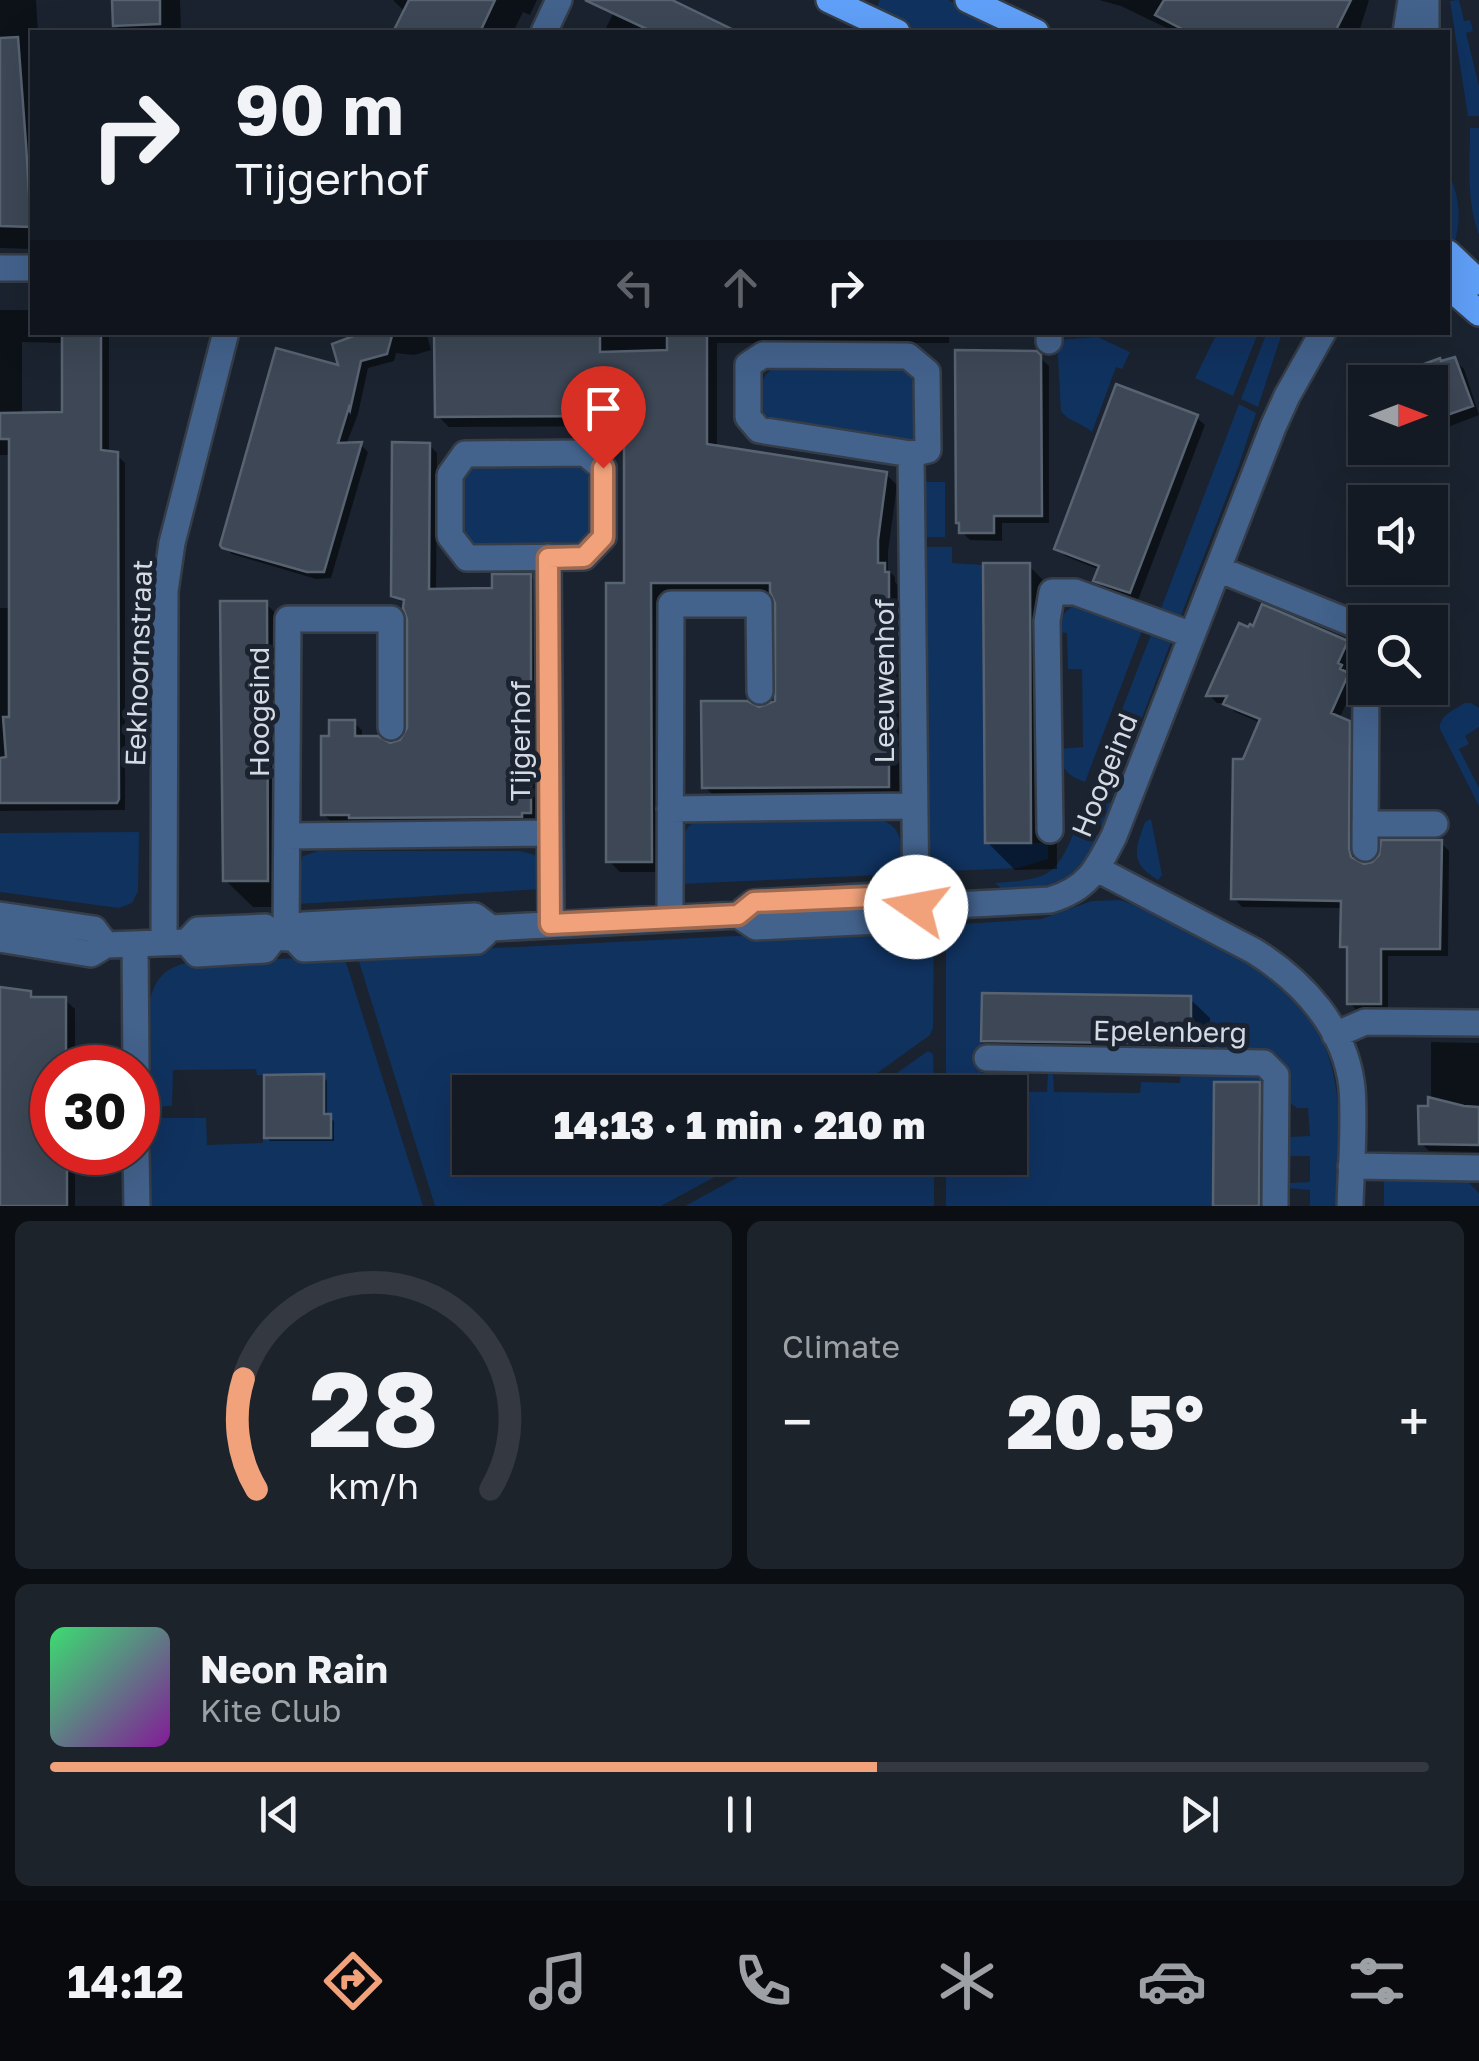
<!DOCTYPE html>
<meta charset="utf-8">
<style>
body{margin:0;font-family:"Golos Text",sans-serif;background:#1d232b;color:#f1f3f6;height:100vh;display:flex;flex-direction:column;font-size:38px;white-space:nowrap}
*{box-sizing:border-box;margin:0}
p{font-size:32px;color:#9da1a6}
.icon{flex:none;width:55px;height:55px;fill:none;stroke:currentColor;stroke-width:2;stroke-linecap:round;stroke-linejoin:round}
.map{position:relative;height:1206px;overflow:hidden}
.sheet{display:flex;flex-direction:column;gap:15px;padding:15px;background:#0b0e13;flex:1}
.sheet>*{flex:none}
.guide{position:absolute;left:30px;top:30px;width:1420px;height:305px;border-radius:0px;box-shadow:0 10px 40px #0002,0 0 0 2px #333841;background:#141a23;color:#f1f3f6;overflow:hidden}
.needle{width:65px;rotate:90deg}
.fabs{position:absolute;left:1348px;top:365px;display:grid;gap:20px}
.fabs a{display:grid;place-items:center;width:100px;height:100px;border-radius:0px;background:#141a23;box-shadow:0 10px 40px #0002,0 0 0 2px #333841;font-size:50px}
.speed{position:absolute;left:30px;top:1045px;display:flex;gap:20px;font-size:50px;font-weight:700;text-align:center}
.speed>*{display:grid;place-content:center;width:130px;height:130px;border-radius:50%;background:#141a23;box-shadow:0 10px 40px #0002,0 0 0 2px #333841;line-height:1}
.speed .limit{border:15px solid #d22;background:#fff;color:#111}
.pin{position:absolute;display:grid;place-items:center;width:85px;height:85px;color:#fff;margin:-102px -42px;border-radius:50% 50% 50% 0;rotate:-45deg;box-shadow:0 0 10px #0007}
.pin .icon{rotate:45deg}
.me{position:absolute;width:110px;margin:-55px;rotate:282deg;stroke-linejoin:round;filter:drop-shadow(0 0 8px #0008)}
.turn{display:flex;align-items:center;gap:35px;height:210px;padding:0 40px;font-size:45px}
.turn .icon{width:130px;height:130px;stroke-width:2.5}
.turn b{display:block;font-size:70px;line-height:85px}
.lanes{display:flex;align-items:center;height:95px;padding:0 40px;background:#0003;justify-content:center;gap:50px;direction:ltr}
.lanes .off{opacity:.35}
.big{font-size:75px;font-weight:800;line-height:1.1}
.sheet .tile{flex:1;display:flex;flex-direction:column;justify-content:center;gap:15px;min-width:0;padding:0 35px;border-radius:15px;background:#1d232b}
.sheet .dial{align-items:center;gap:0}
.dial svg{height:260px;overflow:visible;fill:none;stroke:#333841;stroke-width:7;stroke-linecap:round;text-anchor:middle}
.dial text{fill:#f1f3f6;stroke:none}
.song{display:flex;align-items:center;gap:30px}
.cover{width:120px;height:120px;border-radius:15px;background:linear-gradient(135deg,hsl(140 70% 55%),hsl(290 70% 35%))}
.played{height:10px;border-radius:5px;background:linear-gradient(90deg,#f1a27b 60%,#333841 60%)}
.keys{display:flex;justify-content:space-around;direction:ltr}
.heat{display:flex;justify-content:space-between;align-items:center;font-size:55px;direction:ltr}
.sheet .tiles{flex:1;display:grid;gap:15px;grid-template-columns:1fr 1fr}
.tile:last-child{grid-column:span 2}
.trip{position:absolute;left:452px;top:1075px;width:575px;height:100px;border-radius:0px;background:#141a23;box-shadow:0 10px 40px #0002,0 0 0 2px #333841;font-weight:800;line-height:100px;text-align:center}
.tabs{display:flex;height:160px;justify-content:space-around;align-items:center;background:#080a0e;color:#9da1a6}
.tabs .icon{width:70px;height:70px}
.tabs .current{color:#f1a27b}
.tabs b{font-size:45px;color:#f1f3f6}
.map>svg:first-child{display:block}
.green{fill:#10325f}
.shadow{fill:#0007;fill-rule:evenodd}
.building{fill:#3d4755;stroke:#586372;stroke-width:2.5}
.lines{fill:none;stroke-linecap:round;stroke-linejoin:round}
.minor-casing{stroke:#343d48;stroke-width:30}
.major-casing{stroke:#343d48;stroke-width:30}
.minor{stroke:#43628c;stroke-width:25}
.major{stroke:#60a0f8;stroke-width:25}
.route-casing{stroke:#9d6950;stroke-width:25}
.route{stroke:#f1a27b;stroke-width:18}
.labels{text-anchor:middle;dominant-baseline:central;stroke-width:10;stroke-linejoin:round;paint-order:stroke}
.street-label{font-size:28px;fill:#d4dae3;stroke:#1a232f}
</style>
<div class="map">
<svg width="1479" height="1206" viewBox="0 0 1479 1206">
<rect width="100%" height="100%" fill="#1a232f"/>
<path class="green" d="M 880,0 L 948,0 L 1016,32 L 918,32 L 874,12 Z
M 1459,0 L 1464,21 L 1470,20 L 1473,31 L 1466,33 L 1479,86 L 1479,116 L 1468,116 L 1450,1 Z
M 1470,128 L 1479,128 L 1479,235 C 1466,201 1470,163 1470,128 Z
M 1448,172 C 1460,196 1462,222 1453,248 L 1448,240 Z
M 1267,332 L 1282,333 L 1258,407 L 1241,399 Z
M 1217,333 L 1258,333 L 1233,396 L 1195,378 Z
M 1098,337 L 1130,352 L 1122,369 L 1116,367 L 1092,432 C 1082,423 1069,422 1061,411 L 1057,340 Z
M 781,366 L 902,367 L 912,379 L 914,385 L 914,440 L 910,441 L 771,420 L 763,411 C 758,392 759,371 781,366 Z
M 1239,404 L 1256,413 L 1239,465 L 1180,618 L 1160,611 Z
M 569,464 C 578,466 585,468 589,477 C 593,486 593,527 588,536 C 583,542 581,542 574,545 L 482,546 C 474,544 472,545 467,538 C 459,529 459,482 467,472 C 472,467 475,467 482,465 Z
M 921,482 L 945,482 L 945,537 L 921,537 Z
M 922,547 L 952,547 L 952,563 L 983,565 L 985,843 L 1048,843 L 1048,859 L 1018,868 L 924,872 Z
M 1074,605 L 1086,606 L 1143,628 L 1085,782 C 1068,776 1059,768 1059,749 L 1083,747 L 1082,669 L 1068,669 L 1067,633 L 1058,632 C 1058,619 1063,613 1074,605 Z
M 1152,632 L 1172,639 L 1110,802 L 1111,808 L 1104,827 L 1080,818 Z
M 1465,703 L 1471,703 L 1479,708 L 1479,727 L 1465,736 L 1469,744 L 1459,749 L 1479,788 L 1479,806 L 1440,729 C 1439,715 1454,710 1465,703 Z
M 1151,819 L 1162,875 L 1158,880 C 1129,863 1135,850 1145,822 Z
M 700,820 L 880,820 C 906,826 901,852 902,874 L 680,884 C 681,860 674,828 700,820 Z
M 1076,827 L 1100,836 C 1078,881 1052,888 1004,891 L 995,883 C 1048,879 1056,878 1076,827 Z
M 139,832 L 138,891 L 132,903 L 119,908 L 0,892 L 0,833 Z
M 318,851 L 520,851 L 535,855 L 542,868 L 542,889 L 298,904 L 298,871 L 303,856 Z
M 1120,900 C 1154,910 1184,929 1216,946 C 1233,955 1253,964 1269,976 C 1350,1036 1340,1117 1338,1206 L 1310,1206 L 1310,1190 L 1288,1188 L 1290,1183 L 1310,1182 L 1310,1156 L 1288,1156 L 1288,1137 L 1310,1136 L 1308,1108 L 1297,1108 L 1290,1103 L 1283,1064 L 1274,1056 L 1199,1051 L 1199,1034 L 1191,1034 L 1191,996 L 982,993 L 981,1092 L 1047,1092 L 1048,1071 L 1053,1071 L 1054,1092 L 1140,1093 L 1141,1082 L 1180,1083 L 1181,1072 L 1261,1075 L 1261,1082 L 1214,1082 L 1213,1206 L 946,1206 L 946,1158 L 1010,1158 L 1010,1092 L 946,1092 L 946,925 L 1041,919 L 1092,901 Z
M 934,926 L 933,1028 L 930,1035 L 851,1092 L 470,1092 L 470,1158 L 750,1158 L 661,1206 L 435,1206 L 357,955 Z
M 344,956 L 423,1206 L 151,1206 L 151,1118 L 206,1118 L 207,1145 L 263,1143 L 263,1075 L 257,1075 L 256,1069 L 173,1070 L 172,1106 L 151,1107 L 150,1000 C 155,979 165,968 186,963 Z
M 928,1051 L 933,1054 L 934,1092 L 870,1092 Z
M 773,1158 L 934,1158 L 934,1206 L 685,1206 Z
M 1384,1177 L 1458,1178 L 1466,1180 L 1479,1193 L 1479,1206 L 1384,1206 Z"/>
<path class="shadow" d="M 0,0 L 36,0 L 38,32 L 32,32 L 32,249 L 0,248 Z
M 114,0 L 180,0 L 181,32 L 122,32 L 115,25 Z
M 393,0 L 537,0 L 530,15 L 523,12 L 513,32 L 396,32 L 405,12 Z
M 620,0 L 665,0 L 718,26 L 725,32 L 604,32 Z
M 1099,0 L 1369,0 L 1359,32 L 1175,32 L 1121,6 Z
M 0,310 L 32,310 L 32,332 L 109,332 L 109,454 L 117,455 L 125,463 L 125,810 L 0,811 L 0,608 L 11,608 L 9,455 L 0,455 ZM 22,342 L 64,343 L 64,414 L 22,415 Z
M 373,332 L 426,332 L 431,350 L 414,355 L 396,353 L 394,361 L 368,368 L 358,414 L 346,445 L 361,445 L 368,452 L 331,578 L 316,579 L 232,554 L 223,545 L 341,368 Z
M 949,332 L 949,343 L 717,343 L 717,448 L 886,474 L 897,485 L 888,552 L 888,570 L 895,577 L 895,582 L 899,586 L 899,797 L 716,798 L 705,787 L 759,710 L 777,703 L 778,602 L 773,593 L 661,593 L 662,872 L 620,872 L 609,861 L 626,585 L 626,426 L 449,427 L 438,416 L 437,333 Z
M 1036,354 L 1049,366 L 1049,523 L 1002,523 L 1002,541 L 970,540 L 962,532 Z
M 1454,360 L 1464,369 L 1479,415 L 1430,434 L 1430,382 L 1400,382 L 1397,376 Z
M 1196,417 L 1205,425 L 1138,600 L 1104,588 L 1096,580 L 1100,570 L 1065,556 L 1057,548 Z
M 429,445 L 437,453 L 436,592 L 495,591 L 530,576 L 538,584 L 538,820 L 528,820 L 528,824 L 359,825 L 356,821 L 331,821 L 323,814 L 332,738 L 354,723 L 362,730 L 362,739 L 390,746 L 402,743 L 410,729 L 410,618 L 406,605 L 393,595 Z
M 1029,566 L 1056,593 L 1057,869 L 1015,870 L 987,842 Z
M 266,604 L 294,631 L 294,907 L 253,907 L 225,880 Z
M 1346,643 L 1354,651 L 1346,672 L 1356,683 L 1339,719 L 1348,723 L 1357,732 L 1358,865 L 1366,867 L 1441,843 L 1449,851 L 1448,956 L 1388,956 L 1388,1011 L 1358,1012 L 1350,1003 L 1350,953 L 1343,946 L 1344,908 L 1242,907 L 1234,898 L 1244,762 L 1261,723 L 1235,712 L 1226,703 L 1217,703 L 1209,695 Z
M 0,990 L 30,994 L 36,1000 L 65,1000 L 75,1009 L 75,1068 L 52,1068 L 52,1152 L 75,1152 L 75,1206 L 0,1206 Z
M 1190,999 L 1210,1018 L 1209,1062 L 1003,1059 L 983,1040 Z
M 1431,1042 L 1479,1043 L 1479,1152 L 1429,1151 L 1421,1143 L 1431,1108 Z
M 323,1077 L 327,1081 L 327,1117 L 334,1121 L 334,1141 L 270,1141 L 266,1137 Z
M 1259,1085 L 1286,1112 L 1286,1206 L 1215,1206 Z"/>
<path class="building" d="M 112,0 L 160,0 L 160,24 L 113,26 Z
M 409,0 L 495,0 L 480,32 L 393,32 Z
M 585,0 L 672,0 L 738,32 L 653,32 Z
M 1164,0 L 1351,0 L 1335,32 L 1188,32 L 1155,15 Z
M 18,37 L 26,144 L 31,227 L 0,226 L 0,38 Z
M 62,332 L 101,332 L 101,450 L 118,452 L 119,799 L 117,803 L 0,803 L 0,758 L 6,757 L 3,717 L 9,717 L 9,439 L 0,439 L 0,413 L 62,412 Z
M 364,332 L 393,332 L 387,354 L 361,361 L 350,410 L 349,407 L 338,443 L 362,442 L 324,572 L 307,572 L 222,548 L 220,545 L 276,348 L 338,365 L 332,344 Z
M 434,332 L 600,332 L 600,352 L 667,350 L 667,334 L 707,334 L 707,444 L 887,472 L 878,540 L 878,563 L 885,563 L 885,572 L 889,572 L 889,787 L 702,788 L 701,701 L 747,701 L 759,707 L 775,701 L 775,603 L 770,592 L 770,583 L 651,583 L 652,862 L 606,862 L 606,583 L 624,583 L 624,416 L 435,417 Z
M 955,350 L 1037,351 L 1041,355 L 1042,516 L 994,516 L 994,533 L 959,533 L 959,523 L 956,523 Z
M 1455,357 L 1473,406 L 1430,421 L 1430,382 L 1380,382 L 1380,380 L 1440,358 L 1441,361 Z
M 1116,384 L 1198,415 L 1130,593 L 1093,581 L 1099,566 L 1054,549 Z
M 392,442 L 430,443 L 429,589 L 492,588 L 492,574 L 531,574 L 531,813 L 522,813 L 522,817 L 349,818 L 349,815 L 321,815 L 321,736 L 329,736 L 329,720 L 355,720 L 355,736 L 378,736 L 390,743 L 400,740 L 407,728 L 407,619 L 403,608 L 404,600 L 391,596 Z
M 983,563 L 1030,563 L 1031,843 L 985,843 Z
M 220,601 L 267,601 L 268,881 L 223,881 Z
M 1262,604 L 1348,641 L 1338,663 L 1342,665 L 1340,669 L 1349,673 L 1331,713 L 1350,721 L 1349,848 L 1351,857 L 1364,864 L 1372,862 L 1379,855 L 1381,840 L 1442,840 L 1440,949 L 1381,949 L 1381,1004 L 1347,1004 L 1347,947 L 1340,947 L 1341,901 L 1231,899 L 1233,759 L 1243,759 L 1260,719 L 1223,704 L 1227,696 L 1206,696 L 1239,623 L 1248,627 L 1250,624 L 1253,626 Z
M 0,987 L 31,991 L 31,997 L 66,997 L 66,1068 L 52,1068 L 52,1152 L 67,1152 L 67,1206 L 0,1206 Z
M 982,993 L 1191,996 L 1191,1044 L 981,1041 Z
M 324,1074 L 324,1114 L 331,1114 L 331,1138 L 264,1138 L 264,1075 Z
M 1214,1082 L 1260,1082 L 1259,1206 L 1213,1206 Z
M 1428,1097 L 1464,1106 L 1479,1107 L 1479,1145 L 1419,1144 L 1418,1106 L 1428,1106 Z"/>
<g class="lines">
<g class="minor-casing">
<path id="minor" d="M 1426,0 L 1426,32
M 544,32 L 559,0
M 1406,32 L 1411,0
M 0,268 L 32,268
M 1049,332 L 1049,341
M 763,355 L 908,356 L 927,372 L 928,450 L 911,454 L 759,430 L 748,417 L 748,365 Z
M 585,453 L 603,468 L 603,537 L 584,557 L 467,558 L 450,536 L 450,475 L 465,454 Z
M 911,454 L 916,907
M 548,557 L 551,924
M 1218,569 L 1354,624 L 1365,636
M 670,809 L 914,806
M 1365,824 L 1435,824
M 1050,830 L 1047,621 L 1052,592 L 1075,592 L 1192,635
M 288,836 L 550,833
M 1365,848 L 1366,688
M 1097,869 L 1254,951 C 1302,981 1346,1028 1352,1088 C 1355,1125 1351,1168 1350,1206
M 0,915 L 94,929 L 106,945
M 738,915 L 753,903 L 895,895 L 916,907 L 1050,900 C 1088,889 1097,869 1114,836 L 1273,427 L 1287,396 L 1323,332
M 670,918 L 671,604 L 759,604 L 760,691
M 293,937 L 304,949 L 477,941 L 491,928
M 286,938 L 288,619 L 391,619 L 391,727
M 0,939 L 91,954 L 106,945 L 187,942 L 198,930 L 265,927 L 274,938
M 187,942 L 197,954 L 265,950 L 274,938 L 293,937 L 303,925 L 475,916 L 491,928 L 738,915 L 756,927 L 898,920 L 916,907
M 164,943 L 165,591 L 172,543 L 226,332
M 135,944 L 136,1068
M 1335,1035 L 1365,1022 L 1479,1023
M 987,1058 L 1264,1063 L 1276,1075 L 1275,1206
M 136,1152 L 137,1206
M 1351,1166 L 1479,1168"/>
</g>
<g class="major-casing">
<path id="major" d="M 829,0 L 897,32
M 968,0 L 1036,32
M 1448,253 L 1479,282
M 1448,286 L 1479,313"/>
</g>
<use href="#minor" class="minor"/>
<use href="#major" class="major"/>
</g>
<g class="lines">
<g class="route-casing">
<path id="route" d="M 603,468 L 603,537 L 584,557 L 548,558 L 550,924 L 738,915 L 754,902 L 894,896 L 916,907"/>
</g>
<use href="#route" class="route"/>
</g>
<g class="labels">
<g class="street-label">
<text transform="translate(138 663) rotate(-88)">Eekhoornstraat</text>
<text transform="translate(883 681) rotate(-90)">Leeuwenhof</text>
<text transform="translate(258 712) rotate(-90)">Hoogeind</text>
<text transform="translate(519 741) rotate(-90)">Tijgerhof</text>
<text transform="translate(1104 775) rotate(-68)">Hoogeind</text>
<text transform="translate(1170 1031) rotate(1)">Epelenberg</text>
</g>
</g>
</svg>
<div class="fabs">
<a><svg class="needle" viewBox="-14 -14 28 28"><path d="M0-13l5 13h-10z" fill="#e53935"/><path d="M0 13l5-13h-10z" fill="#9da1a6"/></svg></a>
<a><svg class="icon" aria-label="sound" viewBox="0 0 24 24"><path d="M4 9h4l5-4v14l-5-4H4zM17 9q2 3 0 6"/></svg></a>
<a><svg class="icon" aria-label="search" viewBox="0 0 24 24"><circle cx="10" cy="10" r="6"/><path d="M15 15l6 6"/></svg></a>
</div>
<div class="speed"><div class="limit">30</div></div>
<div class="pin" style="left:603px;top:468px;background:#d93025"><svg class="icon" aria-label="arrive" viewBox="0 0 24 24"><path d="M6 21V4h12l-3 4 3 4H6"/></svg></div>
<svg class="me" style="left:916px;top:907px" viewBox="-20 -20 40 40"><circle r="19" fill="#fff"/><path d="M0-13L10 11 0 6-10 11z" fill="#f1a27b"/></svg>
<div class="trip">14:13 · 1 min · 210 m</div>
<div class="guide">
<div class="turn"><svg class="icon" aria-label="right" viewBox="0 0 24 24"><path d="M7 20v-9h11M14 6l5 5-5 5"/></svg><div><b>90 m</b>Tijgerhof</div></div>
<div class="lanes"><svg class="icon off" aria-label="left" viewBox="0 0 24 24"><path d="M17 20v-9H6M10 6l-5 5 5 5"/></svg><svg class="icon off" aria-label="ahead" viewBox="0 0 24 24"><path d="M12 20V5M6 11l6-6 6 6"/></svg><svg class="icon" aria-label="right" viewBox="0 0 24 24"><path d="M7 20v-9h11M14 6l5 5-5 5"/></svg></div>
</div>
</div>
<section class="sheet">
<div class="tiles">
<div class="tile dial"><svg viewBox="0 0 100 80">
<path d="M14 69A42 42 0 1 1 86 69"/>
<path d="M14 69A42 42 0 0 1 10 35" stroke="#f1a27b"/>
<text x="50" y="56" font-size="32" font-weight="700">28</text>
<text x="50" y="72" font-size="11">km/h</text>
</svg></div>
<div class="tile"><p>Climate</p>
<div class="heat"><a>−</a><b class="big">20.5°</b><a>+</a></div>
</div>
<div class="tile">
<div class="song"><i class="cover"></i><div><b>Neon Rain</b><p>Kite Club</p></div></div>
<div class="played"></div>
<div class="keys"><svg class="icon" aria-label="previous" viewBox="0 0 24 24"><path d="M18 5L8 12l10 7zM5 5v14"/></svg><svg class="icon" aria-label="pause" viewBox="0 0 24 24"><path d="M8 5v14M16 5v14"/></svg><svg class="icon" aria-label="next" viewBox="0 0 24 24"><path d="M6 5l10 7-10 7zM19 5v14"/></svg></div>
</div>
</div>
</section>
<nav class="tabs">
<b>14:12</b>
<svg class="icon current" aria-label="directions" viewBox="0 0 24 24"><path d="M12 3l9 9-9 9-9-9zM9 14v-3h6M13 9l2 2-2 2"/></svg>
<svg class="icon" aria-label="music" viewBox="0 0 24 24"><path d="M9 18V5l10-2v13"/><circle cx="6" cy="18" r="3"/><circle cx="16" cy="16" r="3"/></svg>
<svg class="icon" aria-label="phone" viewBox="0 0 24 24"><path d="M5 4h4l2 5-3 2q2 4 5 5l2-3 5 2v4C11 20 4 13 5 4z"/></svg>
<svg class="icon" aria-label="climate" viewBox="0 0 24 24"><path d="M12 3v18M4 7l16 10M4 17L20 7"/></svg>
<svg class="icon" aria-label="car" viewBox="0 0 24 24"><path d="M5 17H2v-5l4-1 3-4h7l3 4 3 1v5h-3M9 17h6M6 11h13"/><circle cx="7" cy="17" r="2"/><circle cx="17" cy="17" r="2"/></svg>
<svg class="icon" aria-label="filters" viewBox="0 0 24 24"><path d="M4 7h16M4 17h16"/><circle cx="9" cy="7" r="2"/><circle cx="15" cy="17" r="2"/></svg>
</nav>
